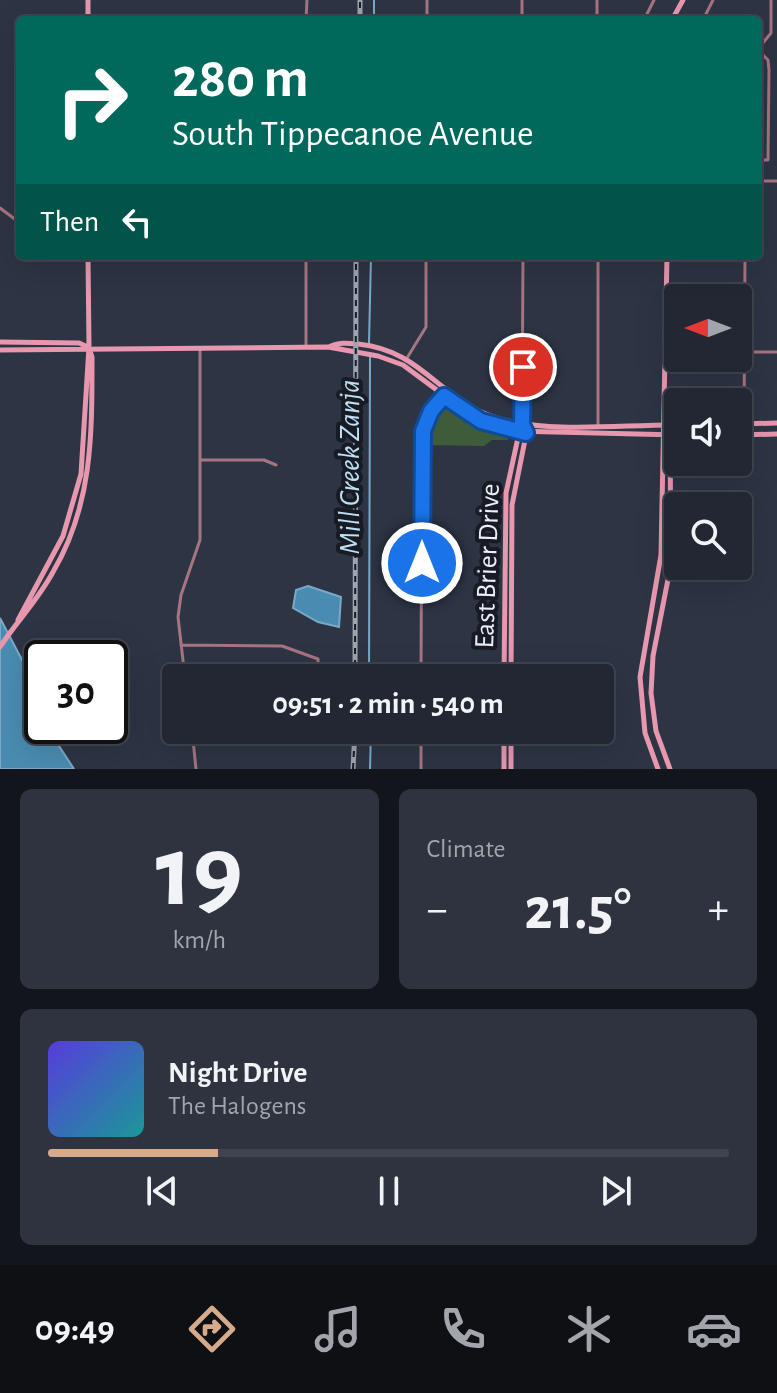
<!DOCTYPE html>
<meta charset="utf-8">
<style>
body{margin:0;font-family:"Alegreya Sans",sans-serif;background:#2e333f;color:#f1f3f6;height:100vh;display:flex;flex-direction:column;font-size:30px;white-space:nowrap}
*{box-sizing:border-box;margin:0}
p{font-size:26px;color:#a2a5ac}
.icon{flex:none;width:44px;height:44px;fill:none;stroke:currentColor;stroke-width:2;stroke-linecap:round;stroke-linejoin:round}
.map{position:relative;height:769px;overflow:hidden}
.details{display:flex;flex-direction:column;gap:20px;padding:20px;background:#13151c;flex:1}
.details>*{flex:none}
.banner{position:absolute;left:16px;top:16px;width:746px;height:244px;border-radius:8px;box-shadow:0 8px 32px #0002,0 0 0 2px #3f444e;background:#00695c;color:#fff;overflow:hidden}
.needle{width:52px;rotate:270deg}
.controls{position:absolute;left:664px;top:284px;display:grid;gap:16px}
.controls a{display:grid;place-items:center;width:88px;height:88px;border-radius:8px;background:#222733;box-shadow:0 8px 32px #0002,0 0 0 2px #3f444e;font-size:40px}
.speed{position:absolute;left:24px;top:640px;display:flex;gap:16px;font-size:40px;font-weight:700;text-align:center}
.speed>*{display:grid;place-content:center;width:104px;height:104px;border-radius:50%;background:#222733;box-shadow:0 8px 32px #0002,0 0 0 2px #3f444e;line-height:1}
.speed .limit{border:4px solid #111;border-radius:12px;background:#fff;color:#111}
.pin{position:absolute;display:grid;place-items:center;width:68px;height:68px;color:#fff;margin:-34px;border:4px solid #fff;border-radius:50%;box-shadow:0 2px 8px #0007}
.me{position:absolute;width:88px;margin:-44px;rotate:0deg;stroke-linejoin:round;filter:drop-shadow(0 0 6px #0008)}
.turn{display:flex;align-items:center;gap:28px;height:168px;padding:0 24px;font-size:36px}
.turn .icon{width:104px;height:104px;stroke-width:2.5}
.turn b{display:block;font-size:56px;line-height:68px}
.then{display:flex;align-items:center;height:76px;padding:0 24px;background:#0003;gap:16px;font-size:30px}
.big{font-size:60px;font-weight:700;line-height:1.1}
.details .tile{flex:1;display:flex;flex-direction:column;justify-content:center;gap:12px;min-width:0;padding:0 28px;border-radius:12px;background:#2e333f}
.details .dial{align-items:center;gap:0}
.dial b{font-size:104px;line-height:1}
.song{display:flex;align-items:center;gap:24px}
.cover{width:96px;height:96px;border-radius:12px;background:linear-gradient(135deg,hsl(250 70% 55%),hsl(180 70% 35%))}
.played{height:8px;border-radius:4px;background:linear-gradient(90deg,#d6ab8b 25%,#3f444e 25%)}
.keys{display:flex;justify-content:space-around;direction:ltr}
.heat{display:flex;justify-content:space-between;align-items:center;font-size:44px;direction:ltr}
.details .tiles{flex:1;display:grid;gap:20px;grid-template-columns:1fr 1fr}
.tile:last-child{grid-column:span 2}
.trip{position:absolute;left:162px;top:664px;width:452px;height:80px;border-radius:8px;background:#222733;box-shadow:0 8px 32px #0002,0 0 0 2px #3f444e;font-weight:700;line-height:80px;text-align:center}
.menu{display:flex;height:128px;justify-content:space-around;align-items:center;background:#0e1014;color:#a2a5ac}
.menu .icon{width:56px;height:56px}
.menu .on{color:#d6ab8b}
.menu b{font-size:36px;color:#f1f3f6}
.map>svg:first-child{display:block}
.green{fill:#3e5c39}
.water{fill:#4a8cb1;stroke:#7aa9c7;stroke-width:2}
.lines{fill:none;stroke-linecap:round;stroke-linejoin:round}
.stream{stroke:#7aa9c7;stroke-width:2}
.street{stroke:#a77482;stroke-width:3}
.secondary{stroke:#e797ae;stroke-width:5}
.rail-casing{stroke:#9ea3b0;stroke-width:5}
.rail{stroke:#181b23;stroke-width:2;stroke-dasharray:6;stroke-linecap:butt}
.route-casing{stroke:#114b97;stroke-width:20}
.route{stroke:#1a73e8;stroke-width:14}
.labels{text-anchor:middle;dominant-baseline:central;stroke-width:8;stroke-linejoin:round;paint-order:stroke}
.street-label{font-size:28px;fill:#eaeef9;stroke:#181b23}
.water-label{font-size:30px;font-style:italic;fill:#bde0f6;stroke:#181b23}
</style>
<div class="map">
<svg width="777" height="769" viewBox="0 0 777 769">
<rect width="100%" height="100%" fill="#2d3444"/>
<path class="green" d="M 444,407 L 476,427 L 507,436 L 508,440 L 492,440 L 484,446 L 429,445 L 434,419 Z"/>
<path class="water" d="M 308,586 L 341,597 L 339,627 L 318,622 L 293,608 L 296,590 Z
M 0,618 L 39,692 L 42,726 L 46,726 L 74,769 L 0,769 Z"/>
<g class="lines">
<path class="stream" d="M 374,20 L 374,0
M 369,343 L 371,256
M 369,678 L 370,357
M 370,769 L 371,730"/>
<path class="street" d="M 522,0 L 522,20
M 597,0 L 597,20
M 306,20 L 307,0
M 427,20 L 427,0
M 644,20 L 654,0
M 703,20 L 713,0
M 758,49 L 771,33 L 771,0
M 758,50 L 768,60 L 769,70 L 768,160 L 758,160
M 758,181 L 777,181
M 0,208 L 20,223
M 62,256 L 88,259
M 598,256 L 598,425
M 306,347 L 306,256
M 667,352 L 678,352
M 738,352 L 777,352
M 407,358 L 426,327 L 426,256
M 744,424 L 745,257
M 522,425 L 523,256
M 200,460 L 264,460 L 276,465
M 181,645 L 282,646 L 318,659 L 318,678
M 185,678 L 178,617 L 181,595 L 200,540 L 200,350
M 421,678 L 422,443 L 426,420 L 444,396
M 192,730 L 196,769
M 421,769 L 421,730"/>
<path class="secondary" d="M 88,0 L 88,20
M 672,20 L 683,0
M 0,342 L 79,343 L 88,347
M 329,347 C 338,342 348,343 358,344 C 416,350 433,388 479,411 C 533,437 618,424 678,425
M 0,350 L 328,347 L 378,356 L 403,365 L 472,416 L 513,431 L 678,435
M 738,424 L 777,423
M 670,433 L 671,564 L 653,656 L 651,693 L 656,731 L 670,769
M 738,435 L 777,434
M 18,620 L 63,536 L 81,474 L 89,347 L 88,256
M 0,647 C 17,621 38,600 53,572 C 93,504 92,433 92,357 L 89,348
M 504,678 L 506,493 L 519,433
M 511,678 L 512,505 L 525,440 L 522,425
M 511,730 L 511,769
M 504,769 L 504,730
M 658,769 L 645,733 L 640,677 L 661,555 L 667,256"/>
<g class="rail-casing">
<path id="rail" d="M 360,20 L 360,0
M 355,678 L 356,256
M 353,769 L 355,730"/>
</g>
<use href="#rail" class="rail"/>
</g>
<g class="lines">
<g class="route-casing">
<path id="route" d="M 422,563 L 423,431 L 431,411 L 444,396 L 481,421 L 526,433 L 522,425 L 523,367"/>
</g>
<use href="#route" class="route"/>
</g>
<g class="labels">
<g class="street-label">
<text transform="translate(488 566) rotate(-88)">East Brier Drive</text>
</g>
<g class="water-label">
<text transform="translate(350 467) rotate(-90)">Mill Creek Zanja</text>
</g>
</g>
</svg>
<div class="controls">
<a><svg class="needle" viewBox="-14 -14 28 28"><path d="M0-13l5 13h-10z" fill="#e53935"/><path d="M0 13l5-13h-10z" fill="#a2a5ac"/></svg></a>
<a><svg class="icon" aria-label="sound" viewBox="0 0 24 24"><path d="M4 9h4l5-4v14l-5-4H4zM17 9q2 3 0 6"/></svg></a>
<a><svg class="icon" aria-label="search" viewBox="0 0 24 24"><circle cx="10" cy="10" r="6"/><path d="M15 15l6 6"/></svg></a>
</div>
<div class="speed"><div class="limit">30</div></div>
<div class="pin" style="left:523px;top:367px;background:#d93025"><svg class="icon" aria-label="arrive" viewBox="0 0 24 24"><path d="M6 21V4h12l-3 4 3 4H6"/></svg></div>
<svg class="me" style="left:422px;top:563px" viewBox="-20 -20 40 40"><circle r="17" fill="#1a73e8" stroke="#fff" stroke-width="3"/><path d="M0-11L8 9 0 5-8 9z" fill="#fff"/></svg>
<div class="trip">09:51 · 2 min · 540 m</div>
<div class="banner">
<div class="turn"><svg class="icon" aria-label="right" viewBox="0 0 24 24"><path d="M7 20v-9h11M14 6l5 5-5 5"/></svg><div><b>280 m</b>South Tippecanoe Avenue</div></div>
<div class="then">Then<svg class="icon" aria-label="left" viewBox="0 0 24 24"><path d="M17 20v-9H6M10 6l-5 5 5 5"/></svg></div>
</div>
</div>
<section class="details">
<div class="tiles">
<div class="tile dial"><b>19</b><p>km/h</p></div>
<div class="tile"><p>Climate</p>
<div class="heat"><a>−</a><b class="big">21.5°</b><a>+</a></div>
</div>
<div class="tile">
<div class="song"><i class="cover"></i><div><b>Night Drive</b><p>The Halogens</p></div></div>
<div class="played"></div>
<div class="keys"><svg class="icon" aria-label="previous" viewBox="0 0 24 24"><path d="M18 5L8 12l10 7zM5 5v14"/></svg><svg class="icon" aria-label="pause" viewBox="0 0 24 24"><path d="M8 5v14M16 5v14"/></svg><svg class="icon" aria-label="next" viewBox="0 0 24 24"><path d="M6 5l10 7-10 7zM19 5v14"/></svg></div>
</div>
</div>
</section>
<nav class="menu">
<b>09:49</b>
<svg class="icon on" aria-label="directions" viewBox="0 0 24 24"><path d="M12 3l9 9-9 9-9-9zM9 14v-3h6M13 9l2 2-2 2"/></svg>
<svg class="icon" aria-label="music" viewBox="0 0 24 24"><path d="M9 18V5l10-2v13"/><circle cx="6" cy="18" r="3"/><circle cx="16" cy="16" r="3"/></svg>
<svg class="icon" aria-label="phone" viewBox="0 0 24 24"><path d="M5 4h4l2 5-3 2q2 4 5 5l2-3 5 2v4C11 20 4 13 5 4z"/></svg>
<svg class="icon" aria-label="climate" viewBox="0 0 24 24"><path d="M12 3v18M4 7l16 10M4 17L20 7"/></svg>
<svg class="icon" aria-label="car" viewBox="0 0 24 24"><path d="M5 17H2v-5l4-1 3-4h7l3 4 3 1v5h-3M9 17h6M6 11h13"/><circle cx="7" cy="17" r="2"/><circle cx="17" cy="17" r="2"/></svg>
</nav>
